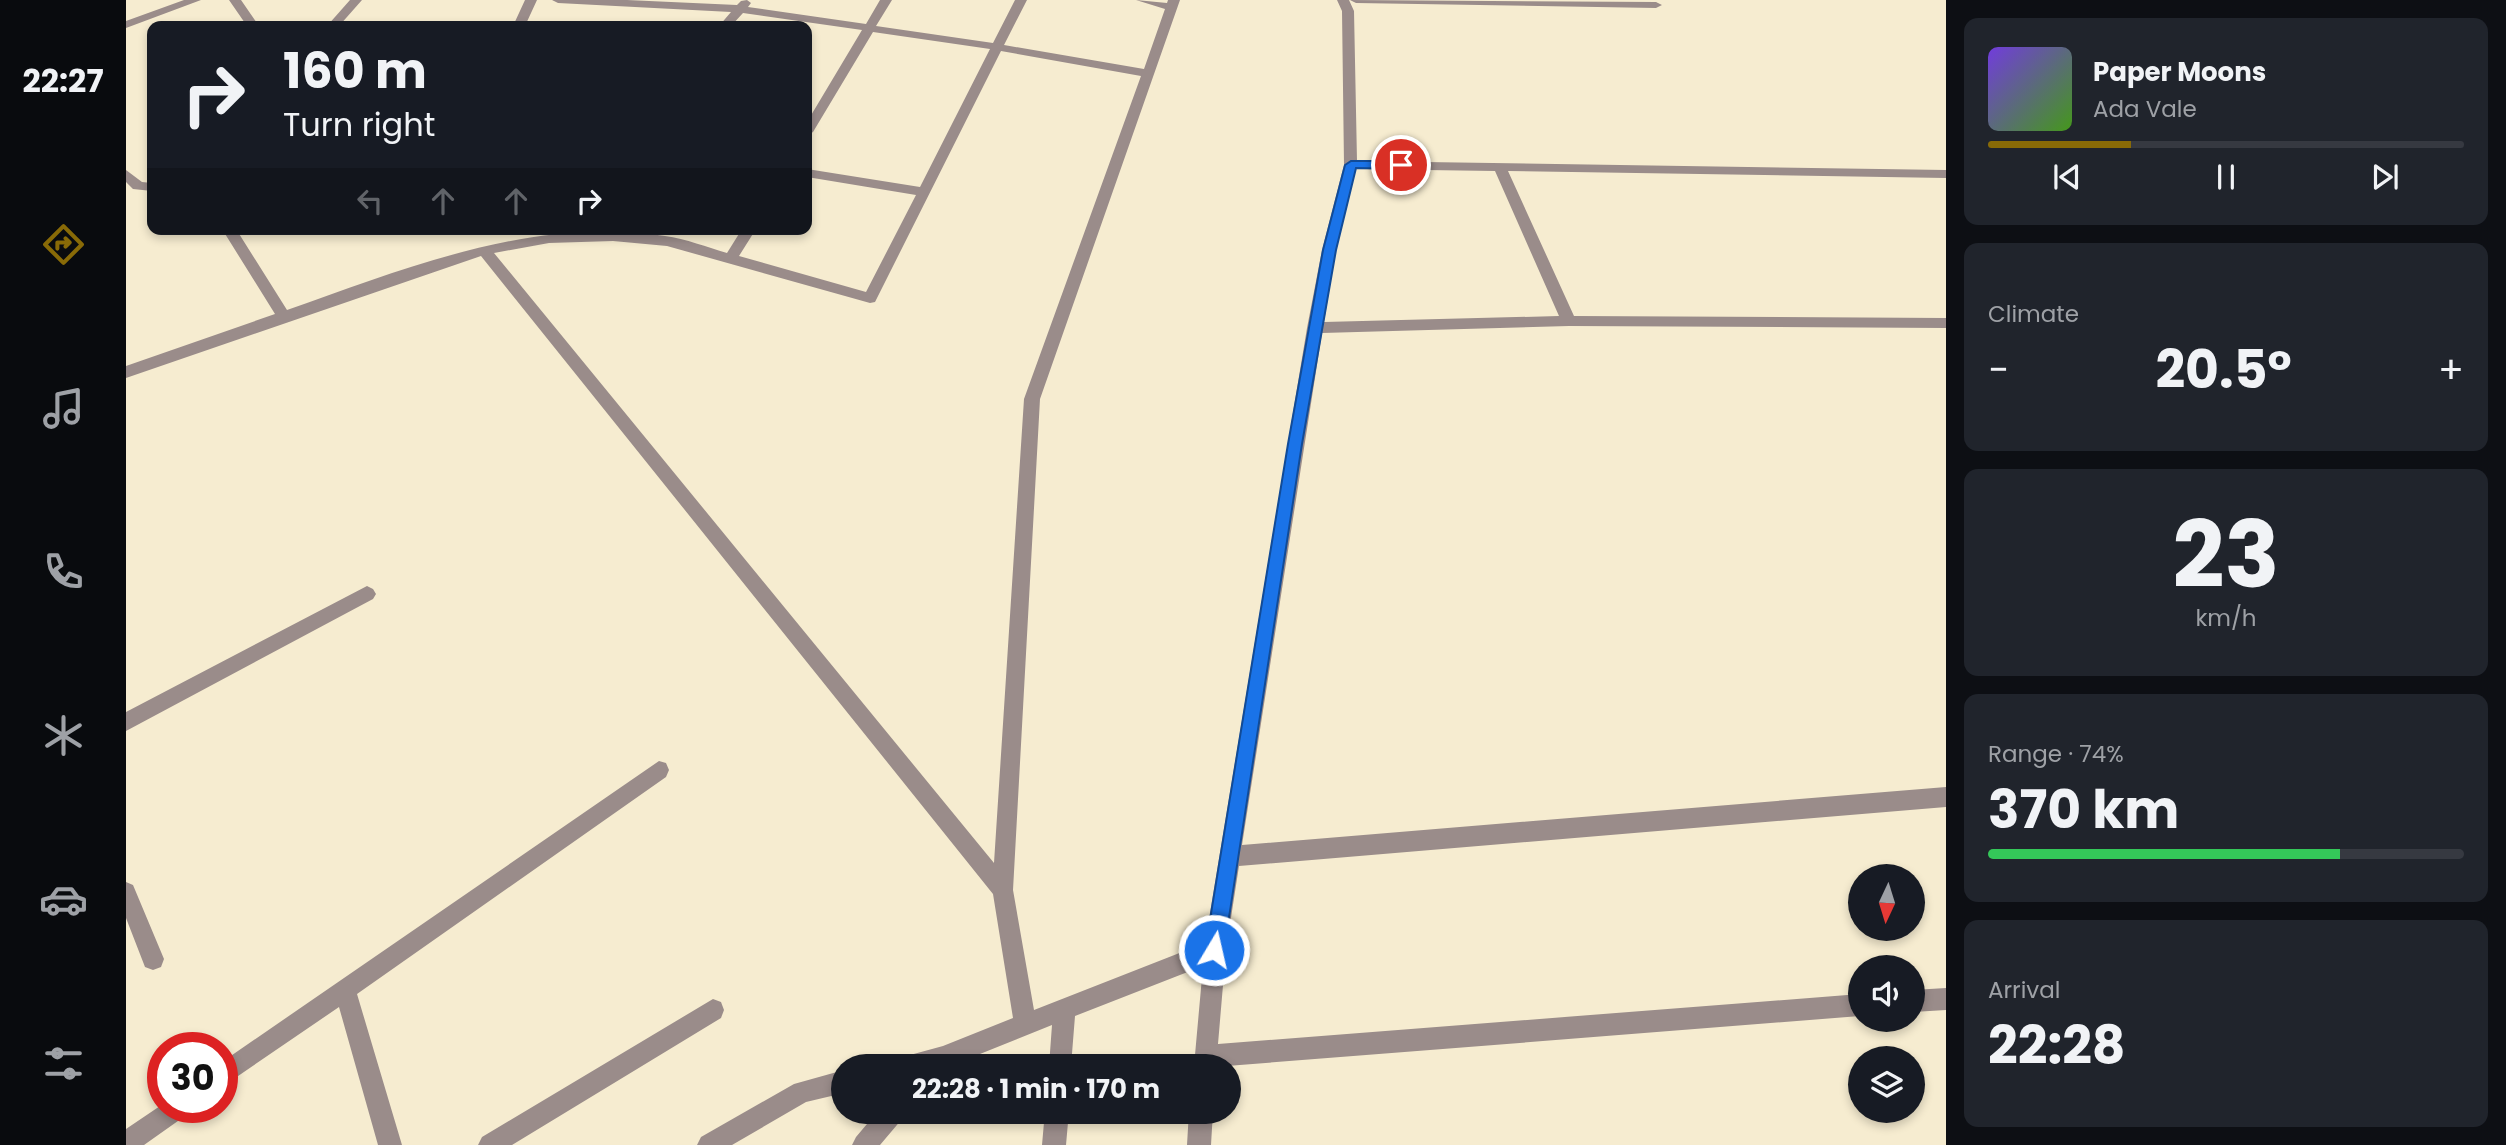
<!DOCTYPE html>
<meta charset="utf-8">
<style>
body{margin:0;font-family:Poppins,sans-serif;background:#20242c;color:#f1f3f6;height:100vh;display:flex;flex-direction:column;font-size:26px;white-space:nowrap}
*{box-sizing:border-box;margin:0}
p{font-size:23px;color:#9ea1a6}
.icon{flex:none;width:38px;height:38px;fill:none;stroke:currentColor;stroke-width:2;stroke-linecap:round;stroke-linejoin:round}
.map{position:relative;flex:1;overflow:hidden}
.sheet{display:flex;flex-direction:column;gap:18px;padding:18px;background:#0d0f14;width:560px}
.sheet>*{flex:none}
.hud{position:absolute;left:21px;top:21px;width:665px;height:214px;border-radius:14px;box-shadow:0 4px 10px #0003;background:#171b24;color:#f1f3f6;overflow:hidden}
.needle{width:46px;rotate:184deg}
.fabs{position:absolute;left:1722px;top:864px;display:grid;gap:14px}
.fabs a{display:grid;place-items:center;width:77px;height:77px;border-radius:50%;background:#171b24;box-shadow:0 4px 10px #0003;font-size:35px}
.speed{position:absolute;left:21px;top:1032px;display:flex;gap:14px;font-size:35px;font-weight:700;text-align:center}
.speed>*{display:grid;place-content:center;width:91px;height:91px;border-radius:50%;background:#171b24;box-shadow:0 4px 10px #0003;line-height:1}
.speed .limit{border:10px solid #d22;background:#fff;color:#111}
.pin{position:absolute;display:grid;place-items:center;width:60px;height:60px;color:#fff;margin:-30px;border:4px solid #fff;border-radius:50%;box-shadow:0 2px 7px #0007}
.me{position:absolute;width:77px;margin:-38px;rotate:9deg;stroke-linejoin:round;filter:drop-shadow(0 0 5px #0008)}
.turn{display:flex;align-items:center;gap:24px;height:147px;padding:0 21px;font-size:32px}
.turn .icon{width:91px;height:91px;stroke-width:2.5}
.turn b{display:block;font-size:49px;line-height:60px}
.lanes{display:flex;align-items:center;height:66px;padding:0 21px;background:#0003;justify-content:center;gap:35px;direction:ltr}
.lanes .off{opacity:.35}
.big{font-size:52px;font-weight:700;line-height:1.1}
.sheet .widget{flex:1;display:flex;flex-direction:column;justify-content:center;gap:10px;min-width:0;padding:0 24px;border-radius:14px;background:#20242c}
.sheet .dial{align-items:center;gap:0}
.dial b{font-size:91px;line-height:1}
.song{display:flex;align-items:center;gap:21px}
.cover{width:84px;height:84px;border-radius:10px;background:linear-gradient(135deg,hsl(260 70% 55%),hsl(100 70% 35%))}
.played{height:7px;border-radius:4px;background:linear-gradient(90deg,#886a07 30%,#363941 30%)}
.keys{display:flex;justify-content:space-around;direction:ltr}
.heat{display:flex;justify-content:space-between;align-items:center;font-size:38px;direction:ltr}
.charge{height:10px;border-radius:5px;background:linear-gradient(90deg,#34c759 74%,#363941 0)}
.trip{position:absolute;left:705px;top:1054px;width:410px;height:70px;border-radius:35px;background:#171b24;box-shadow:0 4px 10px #0003;font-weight:700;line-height:70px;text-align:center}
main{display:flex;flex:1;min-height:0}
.tab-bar{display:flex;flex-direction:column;width:126px;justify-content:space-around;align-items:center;background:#090b0e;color:#9ea1a6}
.tab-bar .icon{width:49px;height:49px}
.tab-bar .on{color:#886a07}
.tab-bar b{font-size:32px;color:#f1f3f6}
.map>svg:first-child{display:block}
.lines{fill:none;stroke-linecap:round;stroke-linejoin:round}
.minor{fill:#9a8c8a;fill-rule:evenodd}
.route{fill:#1a73e8;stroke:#114b97;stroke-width:2}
</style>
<main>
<nav class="tab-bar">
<b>22:27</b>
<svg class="icon on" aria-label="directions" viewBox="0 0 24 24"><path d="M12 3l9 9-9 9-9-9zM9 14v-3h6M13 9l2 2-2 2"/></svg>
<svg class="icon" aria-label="music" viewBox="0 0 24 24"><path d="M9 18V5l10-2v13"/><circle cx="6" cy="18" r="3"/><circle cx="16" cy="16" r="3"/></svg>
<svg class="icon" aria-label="phone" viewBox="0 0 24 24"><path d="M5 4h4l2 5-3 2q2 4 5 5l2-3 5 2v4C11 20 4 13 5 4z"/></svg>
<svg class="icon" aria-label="climate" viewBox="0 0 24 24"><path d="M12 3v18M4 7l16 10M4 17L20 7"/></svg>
<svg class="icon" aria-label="car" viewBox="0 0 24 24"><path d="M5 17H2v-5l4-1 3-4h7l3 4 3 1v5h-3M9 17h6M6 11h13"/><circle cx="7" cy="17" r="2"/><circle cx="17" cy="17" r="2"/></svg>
<svg class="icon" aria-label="filters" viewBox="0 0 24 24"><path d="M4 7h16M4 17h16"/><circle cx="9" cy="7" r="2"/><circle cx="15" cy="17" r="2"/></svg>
</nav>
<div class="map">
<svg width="1820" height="1145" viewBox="0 0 1820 1145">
<rect width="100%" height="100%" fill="#f6ecd0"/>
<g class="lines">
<path class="minor" d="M 58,0 L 75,0 L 0,28 L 0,21 Z
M 103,0 L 115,0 L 133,26 L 121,26 Z
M 224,0 L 236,0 L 213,26 L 201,26 Z
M 399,0 L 411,0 L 399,26 L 387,26 Z
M 426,0 L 501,0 L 611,5 L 615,1 L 621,0 L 625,3 L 622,7 L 740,24 L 754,0 L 766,0 L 750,26 L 867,43 L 889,0 L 901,0 L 878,45 L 1018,69 L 1039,9 L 1010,0 L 1041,3 L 1042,0 L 1054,0 L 914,399 L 887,890 L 908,1010 L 1079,943 L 1181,328 L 1196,250 L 1218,165 L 1216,11 L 1211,0 L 1223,0 L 1228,11 L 1231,161 L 1820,170 L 1820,178 L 1382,171 L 1448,316 L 1820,318 L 1820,328 L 1443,326 L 1196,333 L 1116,845 L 1820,787 L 1820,807 L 1113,866 L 1100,950 L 1092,1044 L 1734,994 L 1734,1016 L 1101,1066 L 1068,1066 L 1077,966 L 949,1016 L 945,1066 L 923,1066 L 926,1025 L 824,1066 L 770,1066 L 773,1058 L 817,1046 L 887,1018 L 867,894 L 355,256 L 0,378 L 0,366 L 149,314 L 96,229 L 110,229 L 161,310 C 283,267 408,216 539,236 C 560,239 581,247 601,253 L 616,229 L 630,229 L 613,256 L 740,292 L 790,195 L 681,177 L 681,169 L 794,187 L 864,49 L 747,32 L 687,132 L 681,136 L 681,122 L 736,30 L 617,13 L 605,26 L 593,26 L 605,12 L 432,3 ZM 875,51 L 1015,76 L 898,399 L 868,863 L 368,253 L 423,243 L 487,241 L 541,246 L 744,303 L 749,302 ZM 1230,169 L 1369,171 L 1433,316 L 1198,322 L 1210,250 Z
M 1224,0 L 1530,2 L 1536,5 L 1530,8 L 1230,3 Z
M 0,170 L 16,182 L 26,183 L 26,191 L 7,189 L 0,182 Z
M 241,586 L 247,589 L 250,594 L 247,599 L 0,731 L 0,712 Z
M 533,761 L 540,763 L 543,770 L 540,777 L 231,994 L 276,1145 L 252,1145 L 213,1007 L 96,1087 L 96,1062 Z
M 0,882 L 7,885 L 38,959 L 35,967 L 27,970 L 19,967 L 0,918 Z
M 1820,988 L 1820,1010 L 1787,1012 L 1787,990 Z
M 587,999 L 595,1002 L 598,1010 L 595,1018 L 386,1145 L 352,1145 L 356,1137 Z
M 718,1070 L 718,1093 L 680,1102 L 606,1145 L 571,1145 L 575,1137 L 668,1084 Z
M 37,1104 L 37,1108 L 63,1108 L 59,1116 L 18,1145 L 0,1145 L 0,1129 Z
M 752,1111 L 780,1111 L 776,1119 L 754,1145 L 726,1145 L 730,1137 Z
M 919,1111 L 943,1111 L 940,1145 L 916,1145 Z
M 1063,1111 L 1087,1111 L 1085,1145 L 1061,1145 Z"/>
</g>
<path class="route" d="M 1225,161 L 1275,161 L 1281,165 L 1275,169 L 1230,168 L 1210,250 L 1176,444 L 1098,950 L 1095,957 L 1088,960 L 1082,957 L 1079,950 L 1162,444 L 1197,250 L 1219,165 Z"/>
</svg>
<div class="fabs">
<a><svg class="needle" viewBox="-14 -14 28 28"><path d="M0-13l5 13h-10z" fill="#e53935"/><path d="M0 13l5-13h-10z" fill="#9ea1a6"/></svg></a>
<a><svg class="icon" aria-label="sound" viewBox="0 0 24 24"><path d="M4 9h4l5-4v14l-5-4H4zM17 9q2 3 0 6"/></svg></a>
<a><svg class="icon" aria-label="layers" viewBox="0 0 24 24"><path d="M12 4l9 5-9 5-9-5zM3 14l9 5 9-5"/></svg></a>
</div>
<div class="speed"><div class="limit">30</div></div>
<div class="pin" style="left:1275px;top:165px;background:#d93025"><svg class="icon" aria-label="arrive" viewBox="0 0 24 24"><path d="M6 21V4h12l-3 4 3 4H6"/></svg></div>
<svg class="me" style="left:1088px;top:950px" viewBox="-20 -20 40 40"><circle r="17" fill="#1a73e8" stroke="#fff" stroke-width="3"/><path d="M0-11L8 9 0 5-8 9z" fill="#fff"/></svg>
<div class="trip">22:28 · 1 min · 170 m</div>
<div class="hud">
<div class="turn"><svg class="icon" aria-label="right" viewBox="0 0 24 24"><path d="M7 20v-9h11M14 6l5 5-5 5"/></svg><div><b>160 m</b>Turn right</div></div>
<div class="lanes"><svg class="icon off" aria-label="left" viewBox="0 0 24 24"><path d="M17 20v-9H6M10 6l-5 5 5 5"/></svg><svg class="icon off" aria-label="ahead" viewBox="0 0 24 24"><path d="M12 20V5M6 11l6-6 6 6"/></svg><svg class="icon off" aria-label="ahead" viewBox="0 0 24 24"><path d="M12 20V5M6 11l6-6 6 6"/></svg><svg class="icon" aria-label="right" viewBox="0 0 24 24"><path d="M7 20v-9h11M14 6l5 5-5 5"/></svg></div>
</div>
</div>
<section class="sheet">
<div class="widget">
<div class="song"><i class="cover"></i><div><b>Paper Moons</b><p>Ada Vale</p></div></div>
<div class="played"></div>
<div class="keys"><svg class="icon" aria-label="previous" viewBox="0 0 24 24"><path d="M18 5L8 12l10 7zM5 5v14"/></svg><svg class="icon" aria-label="pause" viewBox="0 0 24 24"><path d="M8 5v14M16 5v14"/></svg><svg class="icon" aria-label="next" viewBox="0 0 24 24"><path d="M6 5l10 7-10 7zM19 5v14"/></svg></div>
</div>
<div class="widget"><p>Climate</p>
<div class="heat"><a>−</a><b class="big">20.5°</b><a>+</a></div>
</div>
<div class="widget dial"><b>23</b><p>km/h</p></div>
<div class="widget"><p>Range · 74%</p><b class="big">370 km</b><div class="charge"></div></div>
<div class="widget"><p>Arrival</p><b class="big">22:28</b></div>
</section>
</main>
